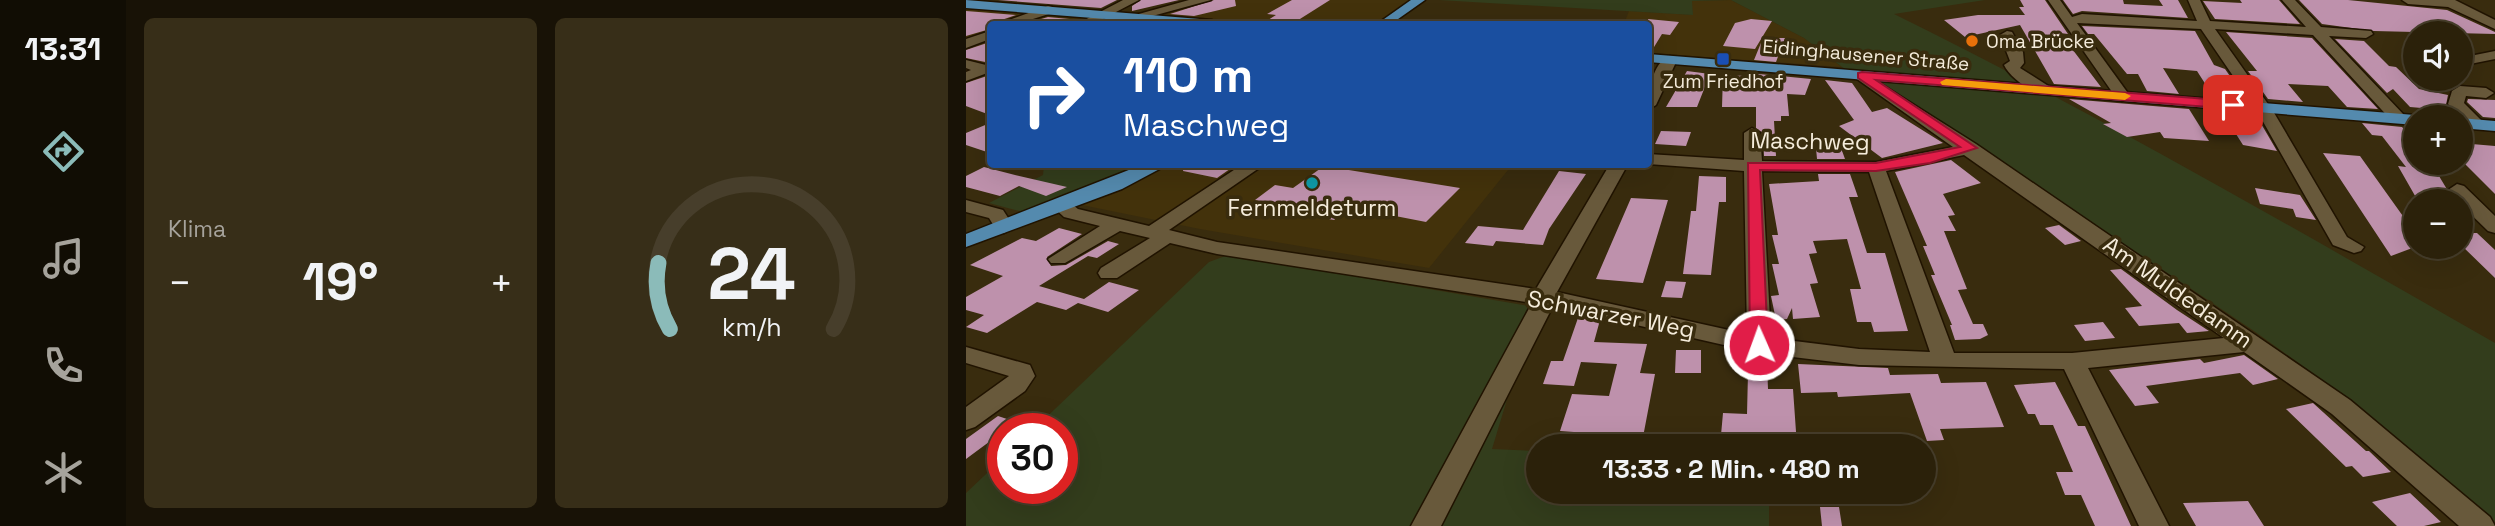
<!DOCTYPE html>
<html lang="de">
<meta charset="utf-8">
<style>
body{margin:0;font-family:"Space Grotesk",sans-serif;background:#372e18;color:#f1f3f6;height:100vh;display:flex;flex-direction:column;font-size:26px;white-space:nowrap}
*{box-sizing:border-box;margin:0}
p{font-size:23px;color:#a6a39c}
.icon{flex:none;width:38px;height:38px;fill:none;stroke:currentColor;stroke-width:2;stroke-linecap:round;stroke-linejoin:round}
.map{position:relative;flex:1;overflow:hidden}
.sheet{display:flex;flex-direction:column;gap:18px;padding:18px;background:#181206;width:840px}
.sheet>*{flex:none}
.top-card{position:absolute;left:21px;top:21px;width:665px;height:147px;border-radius:7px;box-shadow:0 7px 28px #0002,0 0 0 2px #473e2b;background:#1a4fa0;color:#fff;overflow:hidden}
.tools{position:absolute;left:1437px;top:21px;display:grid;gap:14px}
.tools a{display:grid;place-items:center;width:70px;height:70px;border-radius:50%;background:#2b210a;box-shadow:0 7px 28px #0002,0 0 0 2px #473e2b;font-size:35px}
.speed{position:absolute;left:21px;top:413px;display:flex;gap:14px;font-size:35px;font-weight:700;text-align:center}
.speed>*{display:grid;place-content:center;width:91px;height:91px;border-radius:50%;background:#2b210a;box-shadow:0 7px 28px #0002,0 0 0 2px #473e2b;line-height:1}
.speed .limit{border:10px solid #d22;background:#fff;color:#111}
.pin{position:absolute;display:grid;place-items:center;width:60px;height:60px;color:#fff;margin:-30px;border-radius:14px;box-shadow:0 4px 10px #0006}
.me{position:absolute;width:77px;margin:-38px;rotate:358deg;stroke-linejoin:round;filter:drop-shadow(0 0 5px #0008)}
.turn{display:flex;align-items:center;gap:24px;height:147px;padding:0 21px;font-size:32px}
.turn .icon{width:91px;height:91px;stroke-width:2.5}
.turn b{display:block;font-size:49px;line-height:60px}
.big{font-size:52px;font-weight:600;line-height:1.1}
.sheet .tile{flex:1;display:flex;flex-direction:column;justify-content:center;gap:10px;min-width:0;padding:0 24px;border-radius:10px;background:#372e18}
.sheet .dial{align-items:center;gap:0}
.dial svg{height:182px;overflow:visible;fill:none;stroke:#473e2b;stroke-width:7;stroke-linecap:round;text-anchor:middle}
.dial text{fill:#f1f3f6;stroke:none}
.heat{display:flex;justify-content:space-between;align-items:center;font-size:38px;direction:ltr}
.sheet .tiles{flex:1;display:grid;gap:18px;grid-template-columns:repeat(2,1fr)}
.trip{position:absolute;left:560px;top:434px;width:410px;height:70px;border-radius:35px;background:#2b210a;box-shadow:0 7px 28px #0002,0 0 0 2px #473e2b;font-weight:600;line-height:70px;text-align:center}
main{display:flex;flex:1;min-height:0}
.tabs{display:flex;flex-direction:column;width:126px;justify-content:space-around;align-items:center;background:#110d04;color:#a6a39c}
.tabs .icon{width:49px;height:49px}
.tabs .on{color:#8bbbb9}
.tabs b{font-size:32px;color:#f1f3f6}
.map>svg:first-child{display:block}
.built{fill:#43320b}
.green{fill:#333d1c}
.building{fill:#be91ac}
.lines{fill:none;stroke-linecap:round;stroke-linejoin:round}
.minor-casing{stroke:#201300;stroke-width:3}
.major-casing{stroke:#201300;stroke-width:3}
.minor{fill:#68593b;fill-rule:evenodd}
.major{fill:#548aae;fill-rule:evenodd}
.route{fill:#e11d48;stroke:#92132f;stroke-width:2}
.slow{fill:#f59e0b}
.food-dot{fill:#e8710a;stroke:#392c0e;stroke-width:2.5}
.transit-dot{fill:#1a4fb4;stroke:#392c0e;stroke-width:2.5}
.culture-dot{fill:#0f9aa8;stroke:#392c0e;stroke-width:2.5}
.labels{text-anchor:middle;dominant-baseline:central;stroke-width:7;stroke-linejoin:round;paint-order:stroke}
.far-poi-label{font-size:19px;fill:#f5ecdb;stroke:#392c0e;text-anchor:start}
.far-street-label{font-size:19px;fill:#f5ecdb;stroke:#392c0e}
.street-label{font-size:23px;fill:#f5ecdb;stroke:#392c0e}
.poi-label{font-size:23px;fill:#f5ecdb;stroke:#392c0e}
</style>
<main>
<nav class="tabs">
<b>13:31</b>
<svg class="icon on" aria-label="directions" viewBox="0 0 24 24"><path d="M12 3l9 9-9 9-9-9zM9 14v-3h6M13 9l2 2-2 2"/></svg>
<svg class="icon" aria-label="music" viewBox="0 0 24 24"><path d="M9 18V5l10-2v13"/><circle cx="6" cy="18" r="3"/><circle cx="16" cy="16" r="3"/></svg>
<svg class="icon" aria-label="phone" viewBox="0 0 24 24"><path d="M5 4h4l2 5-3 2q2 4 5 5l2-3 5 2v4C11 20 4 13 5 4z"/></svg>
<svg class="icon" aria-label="climate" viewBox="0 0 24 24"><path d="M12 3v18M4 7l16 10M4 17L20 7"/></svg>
</nav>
<section class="sheet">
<div class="tiles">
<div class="tile"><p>Klima</p>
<div class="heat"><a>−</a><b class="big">19°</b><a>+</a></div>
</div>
<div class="tile dial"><svg viewBox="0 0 100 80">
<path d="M14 69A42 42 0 1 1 86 69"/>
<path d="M14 69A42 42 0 0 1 9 40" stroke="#8bbbb9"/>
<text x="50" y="56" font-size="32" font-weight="700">24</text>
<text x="50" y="72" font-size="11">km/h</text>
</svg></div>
</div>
</section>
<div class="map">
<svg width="1529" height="526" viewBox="0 0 1529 526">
<rect width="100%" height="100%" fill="#392c0e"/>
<path class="built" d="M 244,0 L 446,0 L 410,24 L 319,24 L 184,14 Z
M 765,0 L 838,38 L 876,67 L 683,53 L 682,24 L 658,24 L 663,11 L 727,15 L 725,1 Z
M 0,8 L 76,14 L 156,22 L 149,24 L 24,24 L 24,81 L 18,83 L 0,80 Z
M 197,165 L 546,165 L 463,268 L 234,229 L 106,203 Z"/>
<path class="green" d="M 473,0 L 764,0 L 726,1 L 727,15 Z
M 765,0 L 1019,0 L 928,14 C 1133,115 1331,230 1529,343 L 1529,522 L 1378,396 L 1288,331 L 1006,142 L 876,67 L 838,38 Z
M 78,165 L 185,165 L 61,213 L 23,203 L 77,175 Z
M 262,255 L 569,307 L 526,449 L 572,451 L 572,492 L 803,492 L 803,526 L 0,526 L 0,493 L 37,458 L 37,488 L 96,488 L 96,429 L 68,429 L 243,262 Z"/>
<path class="building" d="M 32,0 L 151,0 L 135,8 Z
M 175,0 L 213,0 L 166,11 L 166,6 Z
M 248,0 L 269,0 L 270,6 L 228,16 L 204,14 Z
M 326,0 L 364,0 L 326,24 L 299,22 L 310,15 L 301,14 Z
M 1054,0 L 1079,0 L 1102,34 L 1094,33 L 1135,87 L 1088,84 L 1054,25 L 999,37 L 978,20 L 1012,15 L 1059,15 L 1053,7 L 1058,7 Z
M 1097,0 L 1157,0 L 1158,4 L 1197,6 L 1193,0 L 1212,0 L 1222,18 L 1116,11 L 1107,14 Z
M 1274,0 L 1313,0 L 1334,24 L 1249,19 L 1237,1 L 1276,3 Z
M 1333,0 L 1382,0 L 1481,10 L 1529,32 L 1529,34 L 1408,31 L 1356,24 Z
M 0,11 L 50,15 L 24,24 L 24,29 L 0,36 Z
M 82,17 L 114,20 L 109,24 L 58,24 Z
M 682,19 L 713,22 L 704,35 L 696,34 L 685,52 Z
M 785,19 L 806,21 L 789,49 L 757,46 L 769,23 Z
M 1116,26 L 1229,31 L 1248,65 L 1259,69 L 1280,99 L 1247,96 L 1231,71 L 1197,68 L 1213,94 L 1181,91 L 1172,74 L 1161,74 L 1128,34 L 1122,34 Z
M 1260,32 L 1346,38 L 1412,109 L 1381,107 L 1362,86 L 1322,84 L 1337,102 L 1302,99 L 1282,71 L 1291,71 Z
M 797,38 L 819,38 L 810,62 L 788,60 Z
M 1369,39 L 1398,41 L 1423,66 L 1430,67 L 1453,89 L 1482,95 L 1479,110 L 1444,107 L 1427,89 L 1421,93 Z
M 24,42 L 24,63 L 0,58 L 0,50 Z
M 721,71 L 744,74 L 731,107 L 700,107 Z
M 782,73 L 845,79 L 839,95 L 821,94 L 823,116 L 815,116 L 815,121 L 808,121 L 810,156 L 798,156 L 797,133 L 790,128 L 790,107 L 756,107 L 757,75 L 781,76 Z
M 24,75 L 24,115 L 0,106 L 0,83 Z
M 859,80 L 886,83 L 906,112 L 921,108 L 977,143 L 916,158 L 873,126 L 888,120 Z
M 1103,99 L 1223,109 L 1243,141 L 1198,138 L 1194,132 L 1161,137 L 1137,124 L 1145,123 Z
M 1502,99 L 1529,100 L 1529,118 L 1517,117 L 1501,102 Z
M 1256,112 L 1290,115 L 1311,151 L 1277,145 Z
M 24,123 L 24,153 L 0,145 L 0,133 Z
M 1396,123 L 1436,127 L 1447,139 L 1437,139 L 1449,153 L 1449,163 L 1456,163 L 1462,170 L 1470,171 L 1488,201 L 1452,201 L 1432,166 L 1440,167 L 1416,136 L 1406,135 Z
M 695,131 L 725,132 L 720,146 L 689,144 Z
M 1494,143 L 1529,146 L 1529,194 L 1494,159 Z
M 850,148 L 875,148 L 879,159 L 851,159 Z
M 1357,153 L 1394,156 L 1449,233 L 1449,247 L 1425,256 Z
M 985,160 L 1015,183 L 977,194 L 989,215 L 982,216 L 990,231 L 978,231 L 1001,289 L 992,290 L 1007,324 L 1017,324 L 1022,335 L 1014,339 L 989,340 L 984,325 L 986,325 L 965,275 L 969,275 L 957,246 L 961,246 L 929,172 Z
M 218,164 L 271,164 L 251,178 L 217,171 Z
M 358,166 L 494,188 L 460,222 L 383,207 L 368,220 L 293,206 L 299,202 L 289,200 L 309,185 L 327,188 Z
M 18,167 L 49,175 L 101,187 L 80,196 L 53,186 L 34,196 L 0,187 L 0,176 Z
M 593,171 L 620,174 L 583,229 L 577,245 L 530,241 L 527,246 L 499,243 L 512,226 L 557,230 Z
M 852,174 L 884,174 L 892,197 L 883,197 L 901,253 L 919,253 L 942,331 L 908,332 L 905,322 L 891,322 L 884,289 L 895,289 L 881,239 L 847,241 L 851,253 L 843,254 L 852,283 L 844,284 L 854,317 L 827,319 L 826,308 L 821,319 L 810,320 L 805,296 L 813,295 L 806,264 L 813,264 L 806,235 L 812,235 L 803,184 L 853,181 Z
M 733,176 L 760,177 L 760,202 L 753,202 L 745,275 L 717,274 L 725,211 L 730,211 Z
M 1289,188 L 1334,195 L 1350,220 L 1330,217 L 1327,209 L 1294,204 Z
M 665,198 L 702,200 L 677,283 L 630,279 Z
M 1093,225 L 1115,241 L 1099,245 L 1079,228 Z
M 93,228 L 116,234 L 81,257 L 85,266 L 100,265 L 142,241 L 153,244 L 131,258 L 122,256 L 73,286 L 118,299 L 143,282 L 173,290 L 142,312 L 112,303 L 100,310 L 71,302 L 21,333 L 0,327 L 18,315 L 0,310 L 0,297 L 37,276 L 4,265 L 56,238 L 70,241 Z
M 1494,233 L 1511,233 L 1529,250 L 1529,278 L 1494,244 Z
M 1155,269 L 1211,310 L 1243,331 L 1221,333 L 1213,323 L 1173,326 L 1159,308 L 1176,306 L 1144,270 Z
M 700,281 L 720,282 L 716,298 L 695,297 Z
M 612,318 L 634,320 L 628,342 L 681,344 L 674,373 L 689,374 L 677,437 L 594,431 L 606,394 L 643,396 L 651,364 L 615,362 L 608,386 L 577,384 L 585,361 L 597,361 Z
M 1137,322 L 1149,338 L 1119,341 L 1108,325 Z
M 710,350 L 735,350 L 735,373 L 709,373 Z
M 775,352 L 804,357 L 801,364 L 802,389 L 827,389 L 831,446 L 754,446 L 757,413 L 781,414 L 782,373 L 766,369 Z
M 1278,355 L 1312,379 L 1287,385 L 1274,373 L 1180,386 L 1193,403 L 1169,406 L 1143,370 L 1234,359 L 1238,363 Z
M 832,364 L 922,368 L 924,375 L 972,374 L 975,383 L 1020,382 L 1038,427 L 974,429 L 978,440 L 961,441 L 944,393 L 872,397 L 871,392 L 835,393 Z
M 1089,382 L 1112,426 L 1119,426 L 1165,526 L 1129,526 L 1115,495 L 1099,495 L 1090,472 L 1107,472 L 1087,425 L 1074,425 L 1069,414 L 1062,414 L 1048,385 Z
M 1347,403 L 1400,451 L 1403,451 L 1425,472 L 1397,477 L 1386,466 L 1380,467 L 1320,409 Z
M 32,416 L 50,422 L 0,459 L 0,439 Z
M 914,432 L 916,446 L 882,446 L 880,433 Z
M 1444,493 L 1475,522 L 1458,526 L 1431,526 L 1406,502 Z
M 1282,501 L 1298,526 L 1230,526 L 1217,503 Z
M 854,507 L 873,507 L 876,526 L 856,526 Z"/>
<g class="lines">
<g class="minor-casing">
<path id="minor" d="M 157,0 L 173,0 L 127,24 L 111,24 Z
M 223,0 L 245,0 L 168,21 L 162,17 Z
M 1082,0 L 1094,0 L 1106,17 L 1116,14 L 1231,21 L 1222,0 L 1234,0 L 1244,21 L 1340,27 L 1316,0 L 1329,0 L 1355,27 L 1405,31 L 1407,34 L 1400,38 L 1363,36 L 1438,115 L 1438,121 L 1426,121 L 1347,35 L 1249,29 L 1307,111 L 1381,237 L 1398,247 L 1395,251 L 1388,253 L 1367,245 L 1291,111 L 1235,29 L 1111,23 L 1164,96 L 1156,101 L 1151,99 Z
M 1436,0 L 1489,0 L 1529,20 L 1529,29 L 1482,7 L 1442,4 Z
M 82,6 L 86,7 L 86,13 L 51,24 L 32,24 Z
M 24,31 L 24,39 L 0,48 L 0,39 Z
M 1041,31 L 1046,32 L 1057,52 L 1058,63 L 1054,68 L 1084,87 L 1084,93 C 1070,97 1044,78 1038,65 L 1044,61 L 1034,35 Z
M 1529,51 L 1529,59 L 1494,66 L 1494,58 Z
M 704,56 L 711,60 L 690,105 L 682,110 C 682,93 686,62 704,56 Z
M 0,60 L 24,66 L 24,72 L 0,81 L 0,72 L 5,70 L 0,68 Z
M 896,72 L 1010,144 L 1384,400 L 1524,517 L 1529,526 L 1493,526 L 1366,414 L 1278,352 L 1122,368 L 1203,526 L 1173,526 L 1098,369 L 893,365 L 793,353 L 587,306 L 475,526 L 445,526 L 566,303 L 251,254 L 204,243 L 151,278 L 135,278 L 132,273 L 135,268 L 184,238 L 154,231 L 99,263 L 85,263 L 82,259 L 134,226 L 98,217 L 86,206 L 89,202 L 103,202 L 112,209 L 183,226 L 277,164 L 299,164 L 203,230 L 251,242 L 570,289 L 644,164 L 662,164 L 591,292 L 781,334 L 778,171 L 682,164 L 682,154 L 778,160 L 778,133 L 786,128 L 794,133 L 796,161 L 910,162 L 987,147 L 891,79 L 891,73 ZM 998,155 L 1258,338 L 1106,353 L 988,353 L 920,171 ZM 796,171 L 903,172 L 964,352 L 893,349 L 805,338 Z
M 1494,86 L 1520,88 L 1528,93 L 1520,98 L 1500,96 L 1498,103 L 1516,121 L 1516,127 L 1504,127 L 1482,104 L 1486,91 Z
M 1491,184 L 1498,186 L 1529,216 L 1529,233 L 1522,231 L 1484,194 L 1482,190 Z
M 0,200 L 37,210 L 48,227 L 38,233 L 31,231 L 23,218 L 0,212 Z
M 0,347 L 64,365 L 69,376 L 59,391 L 9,427 L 0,430 L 0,407 L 43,376 L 0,363 Z"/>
</g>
<g class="major-casing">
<path id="major" d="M 0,0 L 246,20 L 253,24 L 204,24 L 0,8 Z
M 445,0 L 459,0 L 425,24 L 411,24 Z
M 682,54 L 1449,115 L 1455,117 L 1449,117 L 1449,125 L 682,62 Z
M 1494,118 L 1529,121 L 1529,131 L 1494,128 Z
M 178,164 L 203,164 L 156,189 L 0,247 L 0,234 Z"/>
</g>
<use href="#minor" class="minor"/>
<use href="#major" class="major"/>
</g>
<path class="route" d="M 896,72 L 1267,101 L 1273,105 L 1267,109 L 910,80 L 1011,148 L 964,163 L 910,171 L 794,170 L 802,345 L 799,349 L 786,349 L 784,345 L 782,163 L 910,163 L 994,147 L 892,78 L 892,73 Z"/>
<path class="slow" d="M 980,79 L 1159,93 L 1165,96 L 1159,100 L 976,85 L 974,82 Z"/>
<circle class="food-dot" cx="1006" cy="41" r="7"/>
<rect class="transit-dot" x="750" y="52" width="14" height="14" rx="3.5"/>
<circle class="culture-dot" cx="346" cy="183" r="7"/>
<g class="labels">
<g class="far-poi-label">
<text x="1020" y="41">Oma Brücke</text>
<text x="757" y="81" text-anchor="middle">Zum Friedhof</text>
</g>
<g class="far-street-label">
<text transform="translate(900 55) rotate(5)">Eidinghausener Straße</text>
</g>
<g class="street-label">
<text transform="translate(844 141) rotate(1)">Maschweg</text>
<text transform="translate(1212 292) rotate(35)">Am Muldedamm</text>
<text transform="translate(645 314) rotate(11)">Schwarzer Weg</text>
</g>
<g class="poi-label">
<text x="346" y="208">Fernmeldeturm</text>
</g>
</g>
</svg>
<div class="tools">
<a><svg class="icon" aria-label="sound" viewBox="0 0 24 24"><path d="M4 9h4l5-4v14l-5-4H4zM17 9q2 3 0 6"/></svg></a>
<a>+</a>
<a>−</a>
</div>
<div class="speed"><div class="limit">30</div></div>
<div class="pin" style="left:1267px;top:105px;background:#d93025"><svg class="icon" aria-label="arrive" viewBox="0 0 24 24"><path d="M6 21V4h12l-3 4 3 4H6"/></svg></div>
<svg class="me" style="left:793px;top:345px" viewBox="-20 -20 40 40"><circle r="17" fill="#e11d48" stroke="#fff" stroke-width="3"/><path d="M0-11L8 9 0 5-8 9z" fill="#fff"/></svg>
<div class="trip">13:33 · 2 Min. · 480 m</div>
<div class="top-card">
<div class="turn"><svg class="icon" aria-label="right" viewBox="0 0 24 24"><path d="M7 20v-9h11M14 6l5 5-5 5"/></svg><div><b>110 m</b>Maschweg</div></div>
</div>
</div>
</main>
